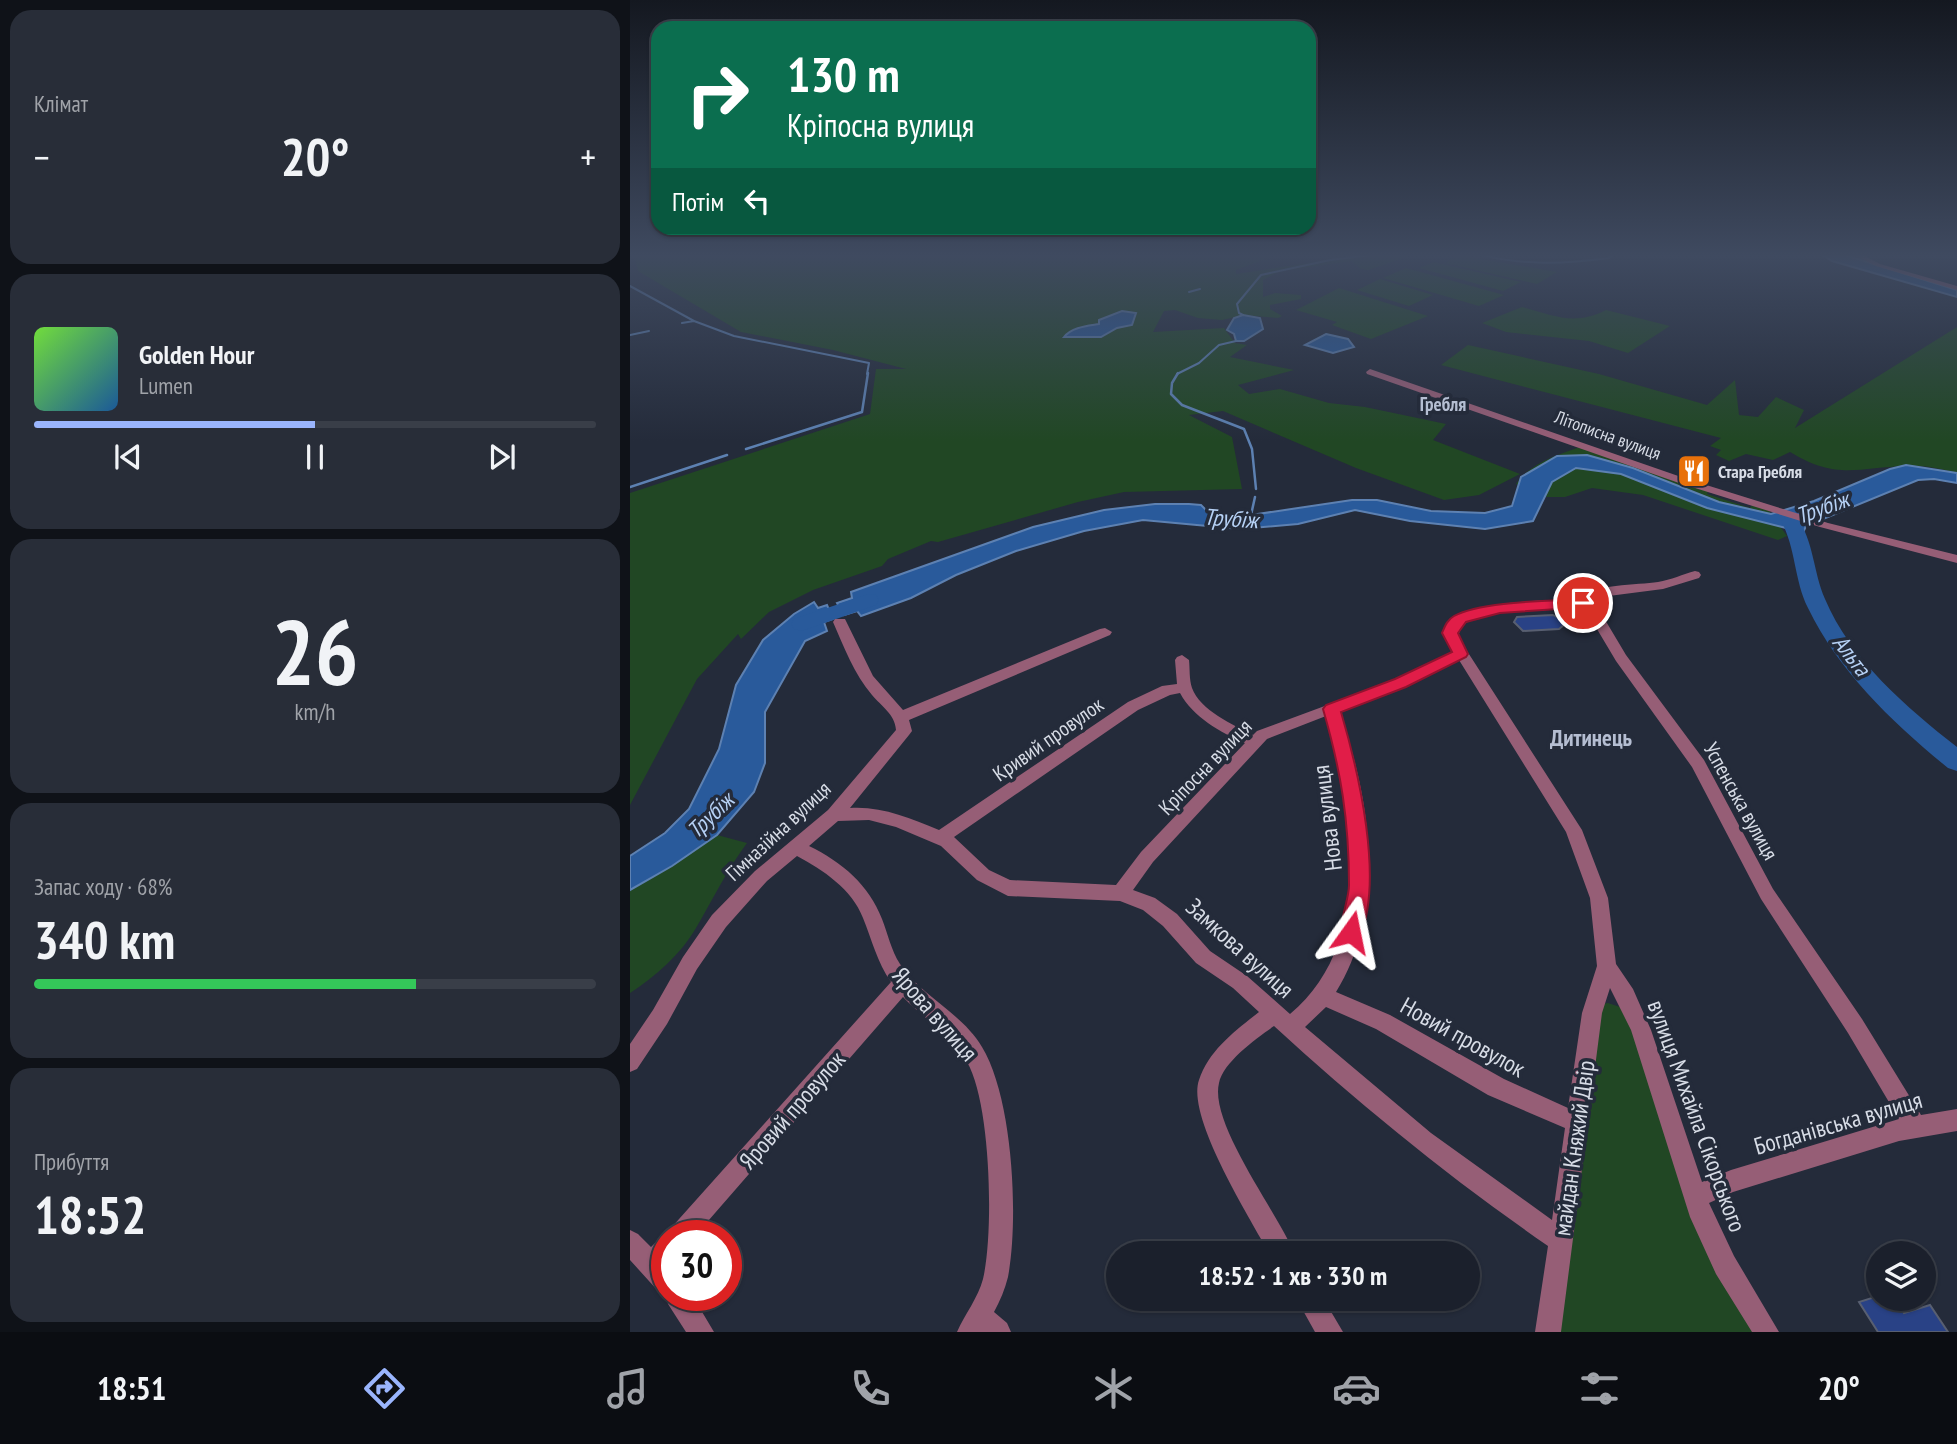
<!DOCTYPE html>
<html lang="uk">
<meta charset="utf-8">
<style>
body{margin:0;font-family:"PT Sans Narrow",sans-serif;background:#282d38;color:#f1f3f6;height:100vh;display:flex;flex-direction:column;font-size:26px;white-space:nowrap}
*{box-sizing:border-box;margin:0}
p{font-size:23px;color:#a0a3a9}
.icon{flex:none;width:38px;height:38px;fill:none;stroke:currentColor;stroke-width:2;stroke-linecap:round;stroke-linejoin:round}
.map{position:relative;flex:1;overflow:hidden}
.sheet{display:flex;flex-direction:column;gap:10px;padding:10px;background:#0f1218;width:630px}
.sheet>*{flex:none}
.banner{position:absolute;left:21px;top:21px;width:665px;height:214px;border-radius:21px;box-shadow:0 2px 5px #0004,0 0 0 2px #393e48;background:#0b6e4f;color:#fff;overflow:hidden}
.controls{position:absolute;left:1236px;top:1241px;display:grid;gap:14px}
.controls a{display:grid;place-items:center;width:70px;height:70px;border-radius:50%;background:#1b202c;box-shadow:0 2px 5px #0004,0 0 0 2px #393e48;font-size:35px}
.speed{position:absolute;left:21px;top:1220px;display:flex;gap:14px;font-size:35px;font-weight:700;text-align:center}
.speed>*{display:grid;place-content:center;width:91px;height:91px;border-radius:50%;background:#1b202c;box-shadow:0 2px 5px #0004,0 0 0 2px #393e48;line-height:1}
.speed .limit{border:10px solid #d22;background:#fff;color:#111}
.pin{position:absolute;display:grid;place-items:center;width:60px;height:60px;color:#fff;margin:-30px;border:4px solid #fff;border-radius:50%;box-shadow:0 2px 7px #0007}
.me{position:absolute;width:77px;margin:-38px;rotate:12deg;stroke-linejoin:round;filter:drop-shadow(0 0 5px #0008)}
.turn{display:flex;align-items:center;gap:24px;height:147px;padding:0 21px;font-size:32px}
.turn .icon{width:91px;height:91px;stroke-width:2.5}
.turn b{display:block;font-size:49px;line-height:60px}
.then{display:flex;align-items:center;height:66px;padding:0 21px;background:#0003;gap:14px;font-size:26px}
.big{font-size:52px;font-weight:700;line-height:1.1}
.sheet .widget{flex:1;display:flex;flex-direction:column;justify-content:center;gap:10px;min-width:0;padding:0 24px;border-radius:21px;background:#282d38}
.sheet .dial{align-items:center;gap:0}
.dial b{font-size:91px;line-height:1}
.song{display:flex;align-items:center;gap:21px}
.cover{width:84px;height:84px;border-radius:10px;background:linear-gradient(135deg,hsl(100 70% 55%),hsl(210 70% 35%))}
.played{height:7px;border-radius:4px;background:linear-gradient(90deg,#9ab5fd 50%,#393e48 50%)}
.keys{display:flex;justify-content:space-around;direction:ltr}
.heat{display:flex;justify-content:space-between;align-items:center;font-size:38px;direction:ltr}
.charge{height:10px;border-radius:5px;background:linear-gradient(90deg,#34c759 68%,#393e48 0)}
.trip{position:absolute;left:476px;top:1241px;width:374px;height:70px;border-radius:35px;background:#1b202c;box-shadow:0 2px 5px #0004,0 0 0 2px #393e48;font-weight:700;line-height:70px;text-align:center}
.tab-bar{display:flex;height:112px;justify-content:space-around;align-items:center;background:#0b0d12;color:#a0a3a9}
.tab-bar .icon{width:49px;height:49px}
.tab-bar .active{color:#9ab5fd}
.tab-bar b{font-size:32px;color:#f1f3f6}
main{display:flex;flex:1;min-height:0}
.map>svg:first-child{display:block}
.green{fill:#214724}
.water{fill:#295a9b;stroke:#5d81b2;stroke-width:2}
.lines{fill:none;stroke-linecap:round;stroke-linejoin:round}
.stream-far1{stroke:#5d81b2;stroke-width:2}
.stream{stroke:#5d81b2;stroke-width:2.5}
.river{fill:#295a9b;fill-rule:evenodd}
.building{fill:#294286;stroke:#585f71;stroke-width:2}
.street{fill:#965e76;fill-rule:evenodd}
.route{fill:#e11d48;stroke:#92132f;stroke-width:2}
.labels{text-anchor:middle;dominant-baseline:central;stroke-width:7;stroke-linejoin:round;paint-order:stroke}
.far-street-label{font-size:18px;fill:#d7dce6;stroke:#242b3a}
.far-poi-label{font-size:18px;font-weight:bold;fill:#d7dce6;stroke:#242b3a;text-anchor:start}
.far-neighbourhood-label{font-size:19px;font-weight:bold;fill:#b5bed2;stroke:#242b3a}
.street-label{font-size:21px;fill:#d7dce6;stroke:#242b3a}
.water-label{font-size:23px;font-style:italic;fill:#b6d1f5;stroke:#242b3a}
.neighbourhood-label{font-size:23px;font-weight:bold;fill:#b5bed2;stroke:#242b3a}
.near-street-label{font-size:24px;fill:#d7dce6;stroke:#242b3a}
</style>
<main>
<section class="sheet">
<div class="widget"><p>Клімат</p>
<div class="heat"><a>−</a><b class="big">20°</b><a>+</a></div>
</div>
<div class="widget">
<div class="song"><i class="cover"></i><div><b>Golden Hour</b><p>Lumen</p></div></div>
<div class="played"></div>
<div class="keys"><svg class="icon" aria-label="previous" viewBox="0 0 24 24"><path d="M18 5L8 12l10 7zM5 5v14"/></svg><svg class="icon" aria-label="pause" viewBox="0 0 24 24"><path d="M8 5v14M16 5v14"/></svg><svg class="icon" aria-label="next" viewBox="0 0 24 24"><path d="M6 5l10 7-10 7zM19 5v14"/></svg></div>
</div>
<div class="widget dial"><b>26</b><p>km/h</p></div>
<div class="widget"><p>Запас ходу · 68%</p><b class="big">340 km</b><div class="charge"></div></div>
<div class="widget"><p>Прибуття</p><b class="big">18:52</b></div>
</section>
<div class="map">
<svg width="1327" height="1332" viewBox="0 0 1327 1332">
<rect width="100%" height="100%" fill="#242b3a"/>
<path class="green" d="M 4,254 L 649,254 L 606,270 L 606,274 L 737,254 L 785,254 L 738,270 L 731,269 L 722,261 L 650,271 L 633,280 L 633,297 L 645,293 L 671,295 L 671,299 L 640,305 L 640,309 L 652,316 L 648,318 L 614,315 L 592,320 L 568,318 L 545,310 L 534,311 L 523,332 L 594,328 L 605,343 L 617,345 L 600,357 L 664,370 L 608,385 L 619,394 L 650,389 L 699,403 L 735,407 L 816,424 L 803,440 L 890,474 L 849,495 L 814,500 L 726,468 L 593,411 L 559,415 L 602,437 L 612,489 L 494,492 L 448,502 L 308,542 L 301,541 L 258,559 L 252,566 L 183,590 L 139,612 L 111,639 L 108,634 L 67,679 L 0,805 L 0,493 L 240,414 L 246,369 L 276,369 L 203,350 L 111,332 L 8,271 Z
M 828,255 L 927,272 L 907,284 L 815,263 Z
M 803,262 L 804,262 L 891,282 L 873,291 L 789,268 Z
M 776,268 L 874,295 L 849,306 L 753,278 Z
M 750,279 L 803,295 L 779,306 L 727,290 Z
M 709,288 L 798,316 L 741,339 L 702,325 L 707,322 L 666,310 Z
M 892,307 C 925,316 944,326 976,310 L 1040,326 L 998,353 L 959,341 L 876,332 L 852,323 Z
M 1327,327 L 1327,473 C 1311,469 1294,465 1277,466 C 1228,467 1208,481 1160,452 L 1143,460 L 1116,454 L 1099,461 L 1086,455 L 1091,450 L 1080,446 L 1091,438 L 811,365 L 838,345 L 969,374 L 1077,405 L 1105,380 L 1109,415 L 1128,417 L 1146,397 L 1174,410 L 1165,428 Z
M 953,446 L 1079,490 L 1077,494 L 1120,508 L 1123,504 L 1137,508 L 1157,536 L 1148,540 L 1013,495 L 962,488 L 935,497 L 917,497 L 886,484 C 901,462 928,455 953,446 Z
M 87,835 L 117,843 C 97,870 83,899 66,928 C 51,954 25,977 0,993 L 0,890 L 42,866 Z
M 978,1003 L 993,1008 L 1124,1332 L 928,1332 L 972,1004 Z"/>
<path class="water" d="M 1191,254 L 1212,254 L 1327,290 L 1327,297 L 1202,261 Z
M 492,311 L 506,313 L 502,325 L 487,328 L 471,337 L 434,337 C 442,327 457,326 469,324 L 469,320 Z
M 613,315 L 630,318 L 633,329 L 614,341 L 606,341 L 604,334 L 597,330 L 604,318 Z
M 696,334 L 718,339 L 724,347 L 703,353 L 675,345 Z
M 957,455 L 1003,468 L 1089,502 L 1141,514 L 1184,501 L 1260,469 L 1276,465 L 1327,473 L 1327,483 L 1304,479 L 1288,480 L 1176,526 L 1172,535 L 1160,529 L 1077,508 L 991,474 L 946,468 L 922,482 L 903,521 L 855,529 L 780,521 L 725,510 L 668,524 L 610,529 L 513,520 L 454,531 L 386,551 L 326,575 L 281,598 L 231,616 L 227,611 L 214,615 L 207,603 L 222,598 L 221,592 L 403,527 L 474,510 L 525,504 L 559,504 L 571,505 L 578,512 L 621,515 L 722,500 L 747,500 L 801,511 L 855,513 L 882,506 L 891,477 L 927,456 Z
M 184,602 L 188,608 L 197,605 L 203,619 L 194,622 L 197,631 L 175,641 L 135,712 L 135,763 L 124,792 L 87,835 L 42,866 L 0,890 L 0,856 L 35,833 L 59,809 L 89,749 L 106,685 L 133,640 L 164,614 Z"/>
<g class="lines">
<path class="stream-far1" d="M 849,254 C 892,266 935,264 979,258 L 984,254
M 0,286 L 64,321 L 52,323
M 559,292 L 570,289
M 613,315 L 609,313 L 607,304 L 631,275 L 700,260 L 749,254
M 64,321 L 104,336 L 239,363 L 237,374
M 0,335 L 19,331
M 547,374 L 569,363 L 589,345 L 606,341"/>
<path class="stream" d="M 548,373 L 542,383 L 541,394 L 552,405 L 614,429 L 622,449 L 626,489
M 116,449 L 232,412 L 238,373
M 0,487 L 97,455
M 621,515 L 625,497"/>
<path class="river" d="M 1160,515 L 1167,517 C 1184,542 1183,571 1195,599 C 1220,659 1277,708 1327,747 L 1327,771 L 1318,768 C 1263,723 1209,672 1178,608 C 1164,580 1166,548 1151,521 Z
M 239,594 L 246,595 L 249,600 L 246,605 L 172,631 L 164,629 L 161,624 L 164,619 Z"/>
</g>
<path class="building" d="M 923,615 L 932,620 L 934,625 L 929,629 L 893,631 L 884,622 L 887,617 Z
M 1248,1296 L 1248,1298 L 1265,1298 L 1274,1313 L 1300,1305 L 1318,1332 L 1248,1332 L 1229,1302 Z"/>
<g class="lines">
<path class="street" d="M 1222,254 L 1231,254 L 1250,264 L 1327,286 L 1327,290 L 1246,266 Z
M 740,369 L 1057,479 L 1198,523 L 1327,555 L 1327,563 L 1190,527 L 1049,483 L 737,374 L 736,372 Z
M 1065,571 L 1069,572 L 1071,575 L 1069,578 L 1033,589 L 971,597 L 960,602 L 968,608 L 996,655 L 1074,760 L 1143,889 L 1232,1019 L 1291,1115 L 1327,1109 L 1327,1131 L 1269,1141 L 1103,1192 L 1079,1203 L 1104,1256 L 1149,1332 L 1122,1332 L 1086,1274 L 1060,1217 L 1001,1030 L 980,988 L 972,1013 L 931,1332 L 905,1332 L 918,1246 C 821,1179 730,1105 644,1026 C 627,1038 593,1062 589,1083 C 579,1124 648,1213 664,1253 L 639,1253 C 620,1218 556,1117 569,1080 C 579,1050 605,1031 629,1012 L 603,988 L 566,963 L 533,926 L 513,910 L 490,901 L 378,896 L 347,880 L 311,846 L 266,827 L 239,820 L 208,821 L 179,846 C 212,862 239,885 252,919 C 258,934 261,950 270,964 C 292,997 332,1013 352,1047 C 383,1098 389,1219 378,1277 C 375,1289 370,1301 364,1312 L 377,1323 L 381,1332 L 327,1332 C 335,1314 348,1298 353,1279 C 364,1232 361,1103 337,1062 C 322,1035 294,1019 273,997 L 65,1236 L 37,1236 L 41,1228 L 261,982 C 247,962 242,940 233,918 C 222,889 193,870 167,856 L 137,881 L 96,927 L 67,969 L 37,1024 L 7,1069 L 0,1072 L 0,1044 L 23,1010 L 53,957 L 82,915 L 125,871 L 198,810 L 266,730 C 265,714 251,706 242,695 C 224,674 214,647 203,622 L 205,619 L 215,619 L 243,676 L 273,710 L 470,629 L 475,628 L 482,632 L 480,635 L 279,720 L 282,731 L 279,735 L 220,808 C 252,806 279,818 309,830 L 498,702 L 532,686 L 547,684 L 545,660 L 547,657 L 552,655 L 559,660 C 560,669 559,679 562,688 C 570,710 603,725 623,735 L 627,731 L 765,680 L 823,652 L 814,637 C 816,632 817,626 821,622 C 843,599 918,601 949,599 C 962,584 1008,585 1028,582 C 1041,580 1053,574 1065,571 ZM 950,607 L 958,614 L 986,661 L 1062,767 L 1131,899 L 1218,1033 L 1269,1119 L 1101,1170 L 1072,1182 L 1021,1030 L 1003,989 L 986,964 L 978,898 L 952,830 L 828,637 C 829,634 830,629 832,627 C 848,607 924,608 950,607 ZM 829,660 L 936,832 L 960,898 L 967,966 L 952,1013 L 938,1108 L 874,1079 L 760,1015 L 706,992 C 748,925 744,837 725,763 C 721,745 714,729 710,711 L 775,686 ZM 550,693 C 563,717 591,733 615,743 L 511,852 L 486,885 L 380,880 L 359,870 L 324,837 L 508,710 L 540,695 ZM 696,716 C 700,732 706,747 709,763 C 729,846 732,955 660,1014 L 617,976 L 580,951 L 547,914 L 525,898 L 503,890 L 523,862 L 637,739 ZM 696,1007 L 746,1029 L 858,1095 L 935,1128 L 922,1220 L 801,1133 L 675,1027 Z
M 0,1230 L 8,1234 L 21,1247 L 28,1240 L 37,1237 L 37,1295 L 62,1295 L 84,1332 L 56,1332 L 38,1304 L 35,1294 L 28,1291 L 0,1260 Z
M 666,1298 L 693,1298 L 713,1332 L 685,1332 Z"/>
</g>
<linearGradient id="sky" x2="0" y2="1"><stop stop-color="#141820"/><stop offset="0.58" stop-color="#3f4a60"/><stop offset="1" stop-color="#3f4a60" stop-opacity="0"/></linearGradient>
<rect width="1327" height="441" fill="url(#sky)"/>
<path class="route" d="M 953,599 L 961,603 L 958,607 L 870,613 L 836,622 L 828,633 L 838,654 L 836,657 L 776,687 L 711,712 C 728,770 755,882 729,938 L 721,941 L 714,938 C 707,923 719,902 719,885 C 719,820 711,771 693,709 L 696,705 L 765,679 L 822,652 L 812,633 C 815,626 817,620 824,616 C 851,601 921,601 953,599 Z"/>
<defs>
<g id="restaurant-square" transform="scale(1.75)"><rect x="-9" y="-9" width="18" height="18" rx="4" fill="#e8710a" stroke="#242b3a"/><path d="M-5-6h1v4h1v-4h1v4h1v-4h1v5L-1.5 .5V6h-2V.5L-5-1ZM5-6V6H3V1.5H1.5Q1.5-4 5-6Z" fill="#fff"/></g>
</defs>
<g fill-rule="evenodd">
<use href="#restaurant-square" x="1064" y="471"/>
</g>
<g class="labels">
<g class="far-street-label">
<text transform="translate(978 435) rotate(20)">Літописна вулиця</text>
</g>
<g class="far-poi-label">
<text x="1088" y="471">Стара Гребля</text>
</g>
<g class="far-neighbourhood-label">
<text x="813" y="404">Гребля</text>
</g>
<g class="street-label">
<text transform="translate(418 739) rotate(-35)">Кривий провулок</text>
<text transform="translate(575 767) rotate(-46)">Кріпосна вулиця</text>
<text transform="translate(1111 801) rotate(61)">Успенська вулиця</text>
<text transform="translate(148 831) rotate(-43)">Гімназійна вулиця</text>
</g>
<g class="water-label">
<text transform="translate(1192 507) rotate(-20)">Трубіж</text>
<text transform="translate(601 518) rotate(4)">Трубіж</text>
<text transform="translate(1222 655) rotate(52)">Альта</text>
<text transform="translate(80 815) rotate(-44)">Трубіж</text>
</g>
<g class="neighbourhood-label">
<text x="961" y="737">Дитинець</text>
</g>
<g class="near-street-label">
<text transform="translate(697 818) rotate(-97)">Нова вулиця</text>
<text transform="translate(610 948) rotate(42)">Замкова вулиця</text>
<text transform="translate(305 1014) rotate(49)">Ярова вулиця</text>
<text transform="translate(833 1037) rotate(29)">Новий провулок</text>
<text transform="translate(162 1110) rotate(-49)">Яровий провулок</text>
<text transform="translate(1067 1116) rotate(70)">вулиця Михайла Сікорського</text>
<text transform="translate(1208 1123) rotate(-16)">Богданівська вулиця</text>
<text transform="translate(944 1148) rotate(-82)">майдан Княжий Двір</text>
</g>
</g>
</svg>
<div class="controls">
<a><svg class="icon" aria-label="layers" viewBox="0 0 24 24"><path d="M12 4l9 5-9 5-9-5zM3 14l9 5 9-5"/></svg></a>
</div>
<div class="speed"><div class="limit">30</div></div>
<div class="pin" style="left:953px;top:603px;background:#d93025"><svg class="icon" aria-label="arrive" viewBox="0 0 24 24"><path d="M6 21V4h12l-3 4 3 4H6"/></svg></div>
<svg class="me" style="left:721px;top:932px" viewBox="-20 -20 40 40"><path d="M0-17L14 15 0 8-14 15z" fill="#e11d48" stroke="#fff" stroke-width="4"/></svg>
<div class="trip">18:52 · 1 хв · 330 m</div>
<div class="banner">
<div class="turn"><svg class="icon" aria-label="right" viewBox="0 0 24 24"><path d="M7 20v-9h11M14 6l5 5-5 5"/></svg><div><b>130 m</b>Кріпосна вулиця</div></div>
<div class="then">Потім<svg class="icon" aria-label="left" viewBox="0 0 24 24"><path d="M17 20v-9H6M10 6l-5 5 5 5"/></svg></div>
</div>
</div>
</main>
<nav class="tab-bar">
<b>18:51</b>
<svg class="icon active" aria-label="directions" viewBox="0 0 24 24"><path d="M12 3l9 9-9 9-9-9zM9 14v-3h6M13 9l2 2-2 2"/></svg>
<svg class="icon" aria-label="music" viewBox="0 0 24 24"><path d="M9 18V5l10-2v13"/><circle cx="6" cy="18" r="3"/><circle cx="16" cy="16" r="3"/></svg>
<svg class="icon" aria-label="phone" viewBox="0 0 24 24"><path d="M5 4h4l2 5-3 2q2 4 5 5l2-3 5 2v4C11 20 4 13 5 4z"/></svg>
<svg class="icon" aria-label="climate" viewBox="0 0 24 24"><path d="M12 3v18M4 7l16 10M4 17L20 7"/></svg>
<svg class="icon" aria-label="car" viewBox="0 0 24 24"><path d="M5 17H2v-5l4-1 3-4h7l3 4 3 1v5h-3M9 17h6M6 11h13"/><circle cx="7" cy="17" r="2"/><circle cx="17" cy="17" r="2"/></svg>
<svg class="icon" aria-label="filters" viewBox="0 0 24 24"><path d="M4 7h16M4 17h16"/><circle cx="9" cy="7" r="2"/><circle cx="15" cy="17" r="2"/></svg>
<b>20°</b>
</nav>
